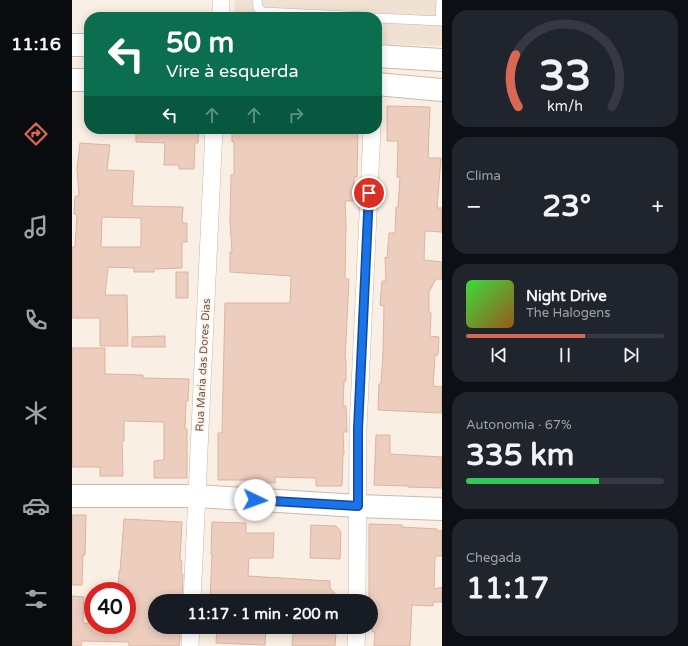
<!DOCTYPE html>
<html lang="pt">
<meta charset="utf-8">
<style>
body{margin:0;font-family:"Varela Round",sans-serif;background:#20242c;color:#f1f3f6;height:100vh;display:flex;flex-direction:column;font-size:15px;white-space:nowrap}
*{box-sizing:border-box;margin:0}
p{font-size:13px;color:#9ea1a6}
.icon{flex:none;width:22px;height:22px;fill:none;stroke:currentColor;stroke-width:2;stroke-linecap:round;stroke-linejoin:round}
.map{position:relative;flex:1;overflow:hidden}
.drawer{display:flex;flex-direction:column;gap:10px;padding:10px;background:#0d0f14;width:246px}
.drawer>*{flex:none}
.top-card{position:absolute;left:12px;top:12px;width:298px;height:122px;border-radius:16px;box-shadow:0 2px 10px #0003;background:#0b6e4f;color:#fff;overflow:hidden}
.speed{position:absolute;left:12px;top:582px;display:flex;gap:8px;font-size:20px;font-weight:700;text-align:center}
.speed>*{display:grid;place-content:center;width:52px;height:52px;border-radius:50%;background:#171b24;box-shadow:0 2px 10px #0003;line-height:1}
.speed .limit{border:6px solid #d22;background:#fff;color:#111}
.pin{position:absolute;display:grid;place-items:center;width:34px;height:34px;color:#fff;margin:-17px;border:2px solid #fff;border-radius:50%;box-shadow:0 1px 4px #0007}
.me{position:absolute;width:44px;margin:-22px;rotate:93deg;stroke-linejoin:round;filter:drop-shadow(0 0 3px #0008)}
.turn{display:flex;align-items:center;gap:14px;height:84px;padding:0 16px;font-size:18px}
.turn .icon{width:52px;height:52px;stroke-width:2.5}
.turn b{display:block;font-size:28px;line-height:34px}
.lanes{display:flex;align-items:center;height:38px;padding:0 16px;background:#0003;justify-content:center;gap:20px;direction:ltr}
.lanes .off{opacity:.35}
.big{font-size:30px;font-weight:800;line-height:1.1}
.drawer .widget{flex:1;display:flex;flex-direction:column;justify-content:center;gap:6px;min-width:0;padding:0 14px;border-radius:16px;background:#20242c}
.drawer .dial{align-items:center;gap:0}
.dial svg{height:104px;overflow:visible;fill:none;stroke:#363941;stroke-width:7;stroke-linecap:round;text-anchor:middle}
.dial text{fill:#f1f3f6;stroke:none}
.song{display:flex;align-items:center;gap:12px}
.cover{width:48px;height:48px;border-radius:6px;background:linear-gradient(135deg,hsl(120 70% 55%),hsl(30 70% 35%))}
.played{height:4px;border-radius:2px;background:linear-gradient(90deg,#d86754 60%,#363941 60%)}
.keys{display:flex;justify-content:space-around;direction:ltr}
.heat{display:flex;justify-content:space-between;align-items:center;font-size:22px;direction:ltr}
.charge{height:6px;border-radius:3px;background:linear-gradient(90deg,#34c759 67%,#363941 0)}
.trip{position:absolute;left:76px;top:594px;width:230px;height:40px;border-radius:20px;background:#171b24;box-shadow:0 2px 10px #0003;font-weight:800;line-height:40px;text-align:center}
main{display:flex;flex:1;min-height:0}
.dock{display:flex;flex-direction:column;width:72px;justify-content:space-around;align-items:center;background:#090b0e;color:#9ea1a6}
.dock .icon{width:28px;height:28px}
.dock .current{color:#d86754}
.dock b{font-size:18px;color:#f1f3f6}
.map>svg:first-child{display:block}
.residential{fill:#f1e1d3}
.building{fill:#eccdbe;stroke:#ddb3a0;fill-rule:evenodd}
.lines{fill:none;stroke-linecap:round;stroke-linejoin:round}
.lane-casing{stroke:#c9b7ab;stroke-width:10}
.street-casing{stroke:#c9b7ab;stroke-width:18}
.secondary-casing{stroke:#ceb8ac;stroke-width:24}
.lane{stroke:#fff;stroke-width:9}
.street{stroke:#fff;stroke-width:17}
.secondary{stroke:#fff;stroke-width:22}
.route-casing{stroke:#114b97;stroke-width:10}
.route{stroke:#1a73e8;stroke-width:7}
.labels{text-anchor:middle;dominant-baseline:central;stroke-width:3.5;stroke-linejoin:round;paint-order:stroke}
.street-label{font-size:11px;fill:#6f564c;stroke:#fdf4ea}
</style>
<main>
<nav class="dock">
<b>11:16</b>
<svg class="icon current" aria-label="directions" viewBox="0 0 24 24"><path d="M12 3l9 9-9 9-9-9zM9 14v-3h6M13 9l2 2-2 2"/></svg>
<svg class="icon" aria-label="music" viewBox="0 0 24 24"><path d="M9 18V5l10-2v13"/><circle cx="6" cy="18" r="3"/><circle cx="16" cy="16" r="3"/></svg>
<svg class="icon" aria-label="phone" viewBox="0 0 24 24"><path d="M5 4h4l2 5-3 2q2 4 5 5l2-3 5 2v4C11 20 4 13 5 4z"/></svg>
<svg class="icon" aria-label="climate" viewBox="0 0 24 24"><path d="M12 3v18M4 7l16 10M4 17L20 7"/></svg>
<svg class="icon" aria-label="car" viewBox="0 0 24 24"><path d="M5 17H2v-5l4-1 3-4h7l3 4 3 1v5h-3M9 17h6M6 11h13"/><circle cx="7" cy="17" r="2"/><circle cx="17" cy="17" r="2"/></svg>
<svg class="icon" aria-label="filters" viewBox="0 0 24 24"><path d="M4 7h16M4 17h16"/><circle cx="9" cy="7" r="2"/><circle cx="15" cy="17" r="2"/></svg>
</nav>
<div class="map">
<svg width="370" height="646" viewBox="0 0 370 646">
<rect width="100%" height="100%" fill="#faefe4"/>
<path class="residential" d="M 163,0 L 370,0 L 370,46 L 305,44 L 305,17 L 162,17 Z"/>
<path class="building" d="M 315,106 L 358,107 L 356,158 L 369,158 L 365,208 L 370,208 L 370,232 L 353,231 L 352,260 L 370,262 L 370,279 L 364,279 L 357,292 L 357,313 L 359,313 L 358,336 L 367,337 L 366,355 L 363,355 L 361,386 L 370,387 L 370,413 L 306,410 L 307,384 L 309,384 L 311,352 L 312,306 L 308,305 L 310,281 L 314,281 L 313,257 L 315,258 L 317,233 L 323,233 L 324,207 L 326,207 L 328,177 L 325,177 L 326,141 L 315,141 Z
M 64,129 L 127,129 L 126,143 L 123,143 L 122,169 L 107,169 L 107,165 L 92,165 L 93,143 L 64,142 Z
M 160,129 L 286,129 L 285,177 L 282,177 L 282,201 L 273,201 L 274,224 L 273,279 L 277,279 L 273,359 L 274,359 L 274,381 L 272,381 L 271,406 L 274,406 L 275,432 L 271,432 L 272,454 L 271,454 L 270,486 L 244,486 L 244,478 L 203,477 L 203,483 L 179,482 L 179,480 L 146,480 L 146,433 L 150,433 L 153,303 L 218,303 L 219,276 L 158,272 L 158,252 L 160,252 L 158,222 L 159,175 L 162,175 L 162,142 L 160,142 Z
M 8,143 L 38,145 L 35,170 L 62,171 L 60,206 L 111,207 L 110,223 L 115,223 L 115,242 L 110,242 L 110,268 L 82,269 L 82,272 L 62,272 L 62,268 L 36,267 L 33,295 L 55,295 L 56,346 L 28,346 L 28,318 L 0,318 L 0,247 L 3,247 L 5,215 L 2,214 L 3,196 L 7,196 L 5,169 ZM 30,217 L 69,218 L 69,247 L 29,247 Z
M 104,272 L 116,272 L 116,298 L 104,298 Z
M 93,336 L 93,347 L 60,347 L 60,337 Z
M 0,348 L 33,348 L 33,374 L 71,375 L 71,378 L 117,379 L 116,401 L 114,401 L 113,429 L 115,429 L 115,478 L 82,478 L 82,461 L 92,460 L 92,422 L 52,421 L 52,441 L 50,441 L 51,476 L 28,476 L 28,467 L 0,467 Z
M 304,435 L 318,435 L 318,454 L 370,457 L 370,488 L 336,487 L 336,486 L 302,485 Z
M 0,515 L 14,515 L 13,555 L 11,555 L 10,585 L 0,585 Z
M 52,519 L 110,522 L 108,561 L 110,561 L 109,574 L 111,574 L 110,597 L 109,597 L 108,601 L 83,601 L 83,627 L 109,627 L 107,646 L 57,646 L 57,642 L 10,641 L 9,646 L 0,646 L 0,596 L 12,597 L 11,623 L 21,623 L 21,625 L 57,625 L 59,595 L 55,594 L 55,591 L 46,591 L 47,571 L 48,571 Z
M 140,522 L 174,523 L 174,533 L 202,533 L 201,558 L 177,558 L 176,576 L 258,581 L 258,588 L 267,598 L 186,597 L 186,601 L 138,601 L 140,554 L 139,554 Z
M 297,524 L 330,525 L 330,527 L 365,529 L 365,531 L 370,531 L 370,556 L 363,556 L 362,589 L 370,587 L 370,602 L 361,602 L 361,606 L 340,605 L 338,646 L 302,646 L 303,632 L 300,632 L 301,606 L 299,606 L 299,601 L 297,601 Z
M 239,525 L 264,526 L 269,532 L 268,559 L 238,558 Z
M 145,627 L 194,629 L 193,645 L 144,643 Z
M 221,632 L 264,633 L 263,646 L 220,646 Z"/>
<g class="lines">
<g class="lane-casing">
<path id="lane" d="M 185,0 L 186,8 L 191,12 L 295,17
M 305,18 L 370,21
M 368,21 L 369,0"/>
</g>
<g class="street-casing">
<path id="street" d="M 149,17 L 149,0
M 120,601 L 142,129
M 285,601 L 286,429 L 300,129
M 118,646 L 119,627
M 284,646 L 285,627"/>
</g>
<g class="secondary-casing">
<path id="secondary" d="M 0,45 L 17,45
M 305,56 L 370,60
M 0,80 L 17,80
M 305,84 L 370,90
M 0,496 L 125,496 L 286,506 L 370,509"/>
</g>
<use href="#lane" class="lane"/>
<use href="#street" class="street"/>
<use href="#secondary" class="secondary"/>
</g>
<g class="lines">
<g class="route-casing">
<path id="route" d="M 183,500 L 286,506 L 286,429 L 297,193"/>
</g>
<use href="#route" class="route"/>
</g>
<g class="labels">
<g class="street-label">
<text transform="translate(131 365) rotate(-87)">Rua Maria das Dores Dias</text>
</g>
</g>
</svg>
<div class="speed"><div class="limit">40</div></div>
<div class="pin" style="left:297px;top:193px;background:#d93025"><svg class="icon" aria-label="arrive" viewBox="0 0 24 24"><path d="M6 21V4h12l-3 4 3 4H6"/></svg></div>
<svg class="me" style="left:183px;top:500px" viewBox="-20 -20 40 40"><circle r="19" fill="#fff"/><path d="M0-13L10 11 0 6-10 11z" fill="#1a73e8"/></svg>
<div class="trip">11:17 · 1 min · 200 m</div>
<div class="top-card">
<div class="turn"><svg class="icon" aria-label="left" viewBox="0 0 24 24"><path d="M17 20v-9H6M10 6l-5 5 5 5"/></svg><div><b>50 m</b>Vire à esquerda</div></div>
<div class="lanes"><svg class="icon" aria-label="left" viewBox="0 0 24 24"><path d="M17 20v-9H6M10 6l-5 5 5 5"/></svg><svg class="icon off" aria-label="ahead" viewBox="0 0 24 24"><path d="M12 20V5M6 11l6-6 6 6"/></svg><svg class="icon off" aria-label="ahead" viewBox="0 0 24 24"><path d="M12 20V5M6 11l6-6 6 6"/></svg><svg class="icon off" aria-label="right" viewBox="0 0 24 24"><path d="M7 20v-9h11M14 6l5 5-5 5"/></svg></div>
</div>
</div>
<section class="drawer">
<div class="widget dial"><svg viewBox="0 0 100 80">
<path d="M14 69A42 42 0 1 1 86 69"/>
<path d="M14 69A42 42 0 0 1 12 29" stroke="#d86754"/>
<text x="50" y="56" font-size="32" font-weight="700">33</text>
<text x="50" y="72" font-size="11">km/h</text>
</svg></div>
<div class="widget"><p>Clima</p>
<div class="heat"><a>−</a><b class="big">23°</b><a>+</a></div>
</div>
<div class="widget">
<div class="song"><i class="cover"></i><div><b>Night Drive</b><p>The Halogens</p></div></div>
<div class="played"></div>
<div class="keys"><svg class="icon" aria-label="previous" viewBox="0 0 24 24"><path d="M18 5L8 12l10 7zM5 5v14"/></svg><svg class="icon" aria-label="pause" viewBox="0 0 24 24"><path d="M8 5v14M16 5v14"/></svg><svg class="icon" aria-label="next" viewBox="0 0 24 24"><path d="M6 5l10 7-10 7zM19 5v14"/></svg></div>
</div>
<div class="widget"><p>Autonomia · 67%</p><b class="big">335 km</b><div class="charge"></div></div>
<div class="widget"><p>Chegada</p><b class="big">11:17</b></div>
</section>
</main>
